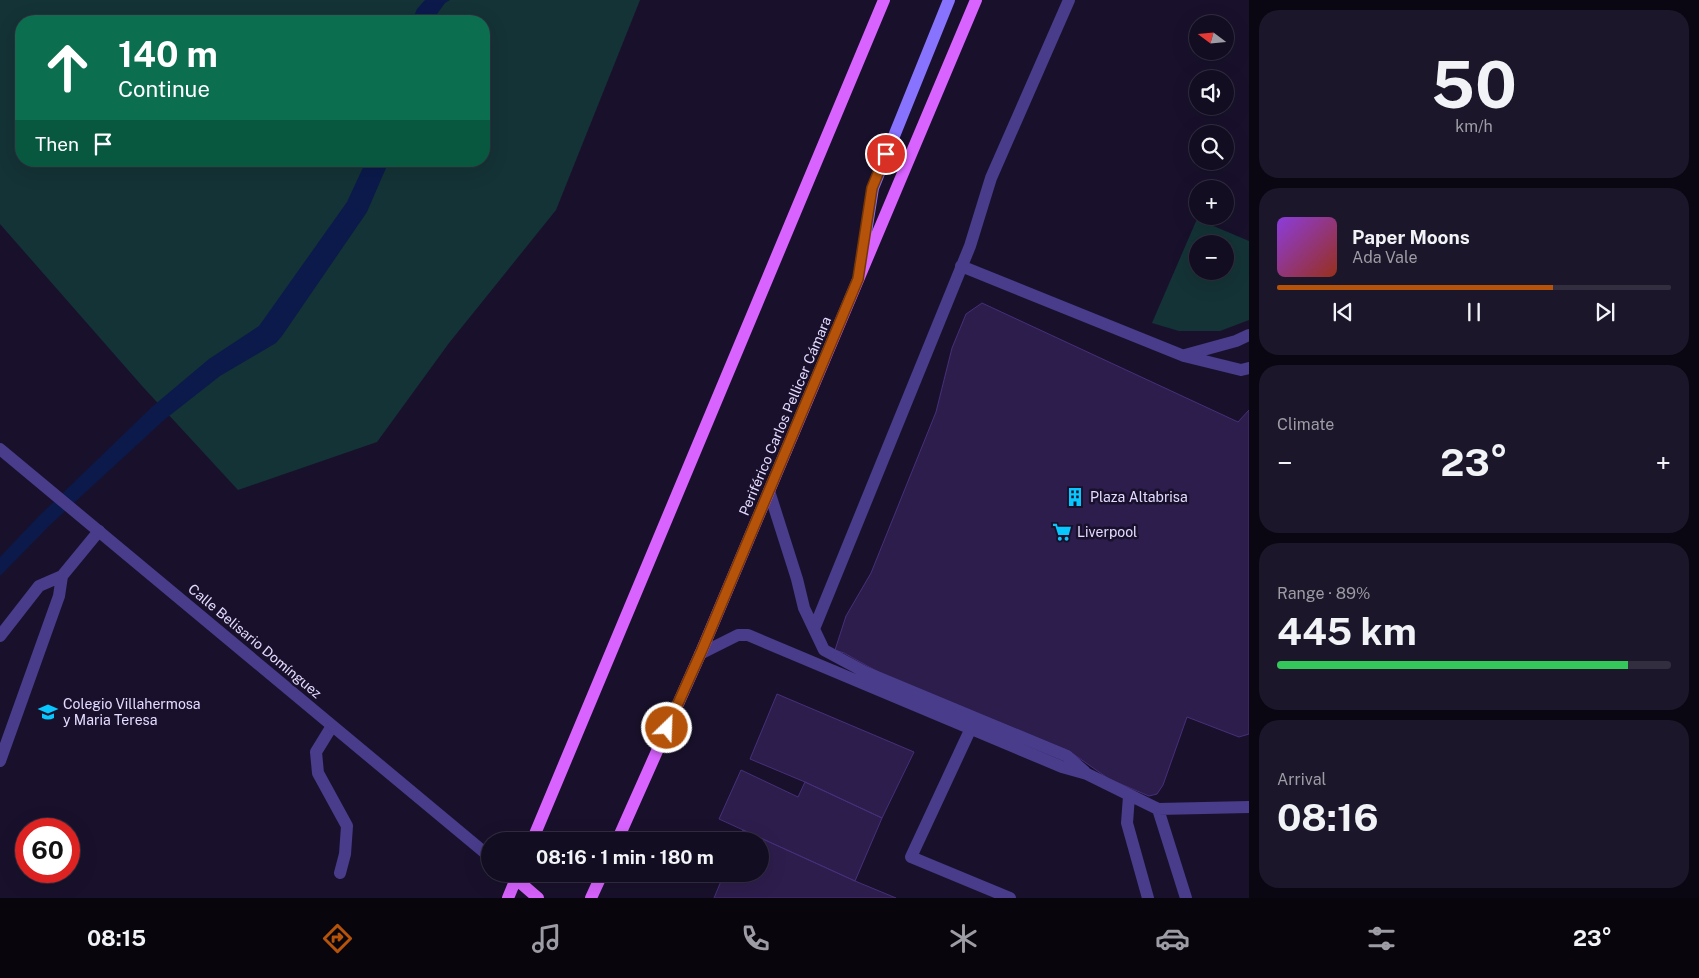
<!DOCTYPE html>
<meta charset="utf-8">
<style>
body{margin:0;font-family:"Public Sans",sans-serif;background:#1c162a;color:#f1f3f6;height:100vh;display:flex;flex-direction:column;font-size:19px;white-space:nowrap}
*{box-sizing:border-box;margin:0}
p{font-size:16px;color:#9d9ca5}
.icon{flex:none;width:28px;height:28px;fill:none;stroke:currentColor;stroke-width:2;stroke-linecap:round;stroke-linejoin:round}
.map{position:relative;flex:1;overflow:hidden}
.panel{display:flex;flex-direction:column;gap:10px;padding:10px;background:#0a0712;width:450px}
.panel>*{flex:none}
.top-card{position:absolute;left:15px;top:15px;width:475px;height:152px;border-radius:20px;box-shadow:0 5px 20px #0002,0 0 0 1px #322d3f;background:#0b6e4f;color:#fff;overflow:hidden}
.needle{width:32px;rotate:286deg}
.controls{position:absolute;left:1189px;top:15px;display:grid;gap:10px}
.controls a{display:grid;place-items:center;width:45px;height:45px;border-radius:50%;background:#130d21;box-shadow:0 5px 20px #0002,0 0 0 1px #322d3f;font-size:25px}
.speed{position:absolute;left:15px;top:818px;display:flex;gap:10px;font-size:25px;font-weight:700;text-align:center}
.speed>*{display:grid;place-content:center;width:65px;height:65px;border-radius:50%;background:#130d21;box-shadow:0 5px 20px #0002,0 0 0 1px #322d3f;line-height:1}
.speed .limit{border:8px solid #d22;background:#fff;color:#111}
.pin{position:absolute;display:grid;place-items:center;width:42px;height:42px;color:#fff;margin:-21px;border:2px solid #fff;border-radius:50%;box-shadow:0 1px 5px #0007}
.me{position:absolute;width:55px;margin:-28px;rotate:24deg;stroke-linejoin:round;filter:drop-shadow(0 0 4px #0008)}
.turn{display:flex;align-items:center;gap:18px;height:105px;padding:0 20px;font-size:22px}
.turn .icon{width:65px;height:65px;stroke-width:2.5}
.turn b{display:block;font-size:35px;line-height:42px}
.then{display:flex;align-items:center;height:48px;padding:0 20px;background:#0003;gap:10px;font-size:19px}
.big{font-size:38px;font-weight:700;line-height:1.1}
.panel .widget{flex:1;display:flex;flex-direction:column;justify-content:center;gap:8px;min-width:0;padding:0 18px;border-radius:20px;background:#1c162a}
.panel .dial{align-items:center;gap:0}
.dial b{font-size:65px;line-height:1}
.song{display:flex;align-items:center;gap:15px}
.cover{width:60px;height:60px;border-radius:8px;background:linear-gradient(135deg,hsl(270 70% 55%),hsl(10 70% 35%))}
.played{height:5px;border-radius:2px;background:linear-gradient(90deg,#b45309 70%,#322d3f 70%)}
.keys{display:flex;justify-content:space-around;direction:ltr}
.heat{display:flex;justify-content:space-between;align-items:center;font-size:28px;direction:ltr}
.charge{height:8px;border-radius:4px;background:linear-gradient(90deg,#34c759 89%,#322d3f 0)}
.trip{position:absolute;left:481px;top:832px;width:288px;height:50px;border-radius:25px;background:#130d21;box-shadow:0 5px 20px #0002,0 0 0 1px #322d3f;font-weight:700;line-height:50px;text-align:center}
.tab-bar{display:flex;height:80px;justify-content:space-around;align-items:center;background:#08050d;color:#9d9ca5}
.tab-bar .icon{width:35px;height:35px}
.tab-bar .active{color:#b45309}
.tab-bar b{font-size:22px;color:#f1f3f6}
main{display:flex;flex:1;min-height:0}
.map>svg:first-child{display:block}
.green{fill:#143336;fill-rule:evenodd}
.water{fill:#0b1a4b}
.building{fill:#2d1d4d;stroke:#472f79}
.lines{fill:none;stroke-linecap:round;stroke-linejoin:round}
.lane{stroke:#493c8b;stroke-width:12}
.street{stroke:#493c8b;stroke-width:12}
.secondary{stroke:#8873ff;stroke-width:12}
.primary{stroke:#d863ff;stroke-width:12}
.route-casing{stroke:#753606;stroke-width:12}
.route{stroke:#b45309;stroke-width:9}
.labels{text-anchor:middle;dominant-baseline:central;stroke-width:5;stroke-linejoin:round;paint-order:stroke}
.street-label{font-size:14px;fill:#e4dcff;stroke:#19112c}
.poi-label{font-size:14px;fill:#e4dcff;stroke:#19112c;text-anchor:start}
</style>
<main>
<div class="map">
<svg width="1249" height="898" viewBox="0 0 1249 898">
<rect width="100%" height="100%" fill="#19112c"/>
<path class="green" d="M 0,0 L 640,0 L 556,210 L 449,343 L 377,442 L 238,490 L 143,387 L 0,224 ZM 21,21 L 484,21 L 484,161 L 21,161 Z
M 1197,219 L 1249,241 L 1249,320 L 1220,331 L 1179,331 L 1152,323 ZM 1198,244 L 1225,244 L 1225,271 L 1198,271 Z"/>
<path class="water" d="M 425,0 L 450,0 L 445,3 L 432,21 L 412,21 L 417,9 Z
M 366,161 L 389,161 L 367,212 L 282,336 L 276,343 L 220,376 L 164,420 L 50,525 L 0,576 L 0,557 L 39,516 L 153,406 L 209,359 L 259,326 L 347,202 Z"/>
<path class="building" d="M 982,303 L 1238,422 L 1249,410 L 1249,734 L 1239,737 L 1187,717 L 1163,785 L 1157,794 L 1149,796 L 1109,779 L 1069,751 L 882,674 L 844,653 L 835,650 L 846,616 L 871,573 L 936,412 L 952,348 L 966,314 Z
M 777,694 L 914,752 L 882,818 L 805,782 L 750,759 Z
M 741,770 L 798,797 L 805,782 L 882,818 L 855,881 L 719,819 Z
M 743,830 L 855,881 L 896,898 L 714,898 L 724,874 L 760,874 L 760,841 L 738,841 Z"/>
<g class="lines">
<path class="lane" d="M 961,266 L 1184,356 L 1241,370 L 1249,368
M 1185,355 L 1236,341 L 1249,335
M 769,491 L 797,579 L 804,608 L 824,650 L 865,672 L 1067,756 L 1085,772
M 814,629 L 970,246 L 991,178 L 1069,0
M 0,636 L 39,586 L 62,576 L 99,531
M 700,654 L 738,635 L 748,635 L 1062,767 L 1087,774 L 1158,809 L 1249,807
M 332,726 L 316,752 L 318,773 L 347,826 L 345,854 L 340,873
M 971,728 L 911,857 L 1010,898
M 0,761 L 59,596 L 62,576
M 1129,796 L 1127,823 L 1148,898
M 1158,809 L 1186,898"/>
<path class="street" d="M 0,449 L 490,857"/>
<path class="secondary" d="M 860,270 L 873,188 L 949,0"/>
<path class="primary" d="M 532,841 L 884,0
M 617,841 L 702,650 L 976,0
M 516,879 L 538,898
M 508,898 L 518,874
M 591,898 L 602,874"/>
</g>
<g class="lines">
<g class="route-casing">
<path id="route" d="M 667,728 L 702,650 L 858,279 L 872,188 L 886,154"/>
</g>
<use href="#route" class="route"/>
</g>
<defs>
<g id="building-bare" transform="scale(1.5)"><path d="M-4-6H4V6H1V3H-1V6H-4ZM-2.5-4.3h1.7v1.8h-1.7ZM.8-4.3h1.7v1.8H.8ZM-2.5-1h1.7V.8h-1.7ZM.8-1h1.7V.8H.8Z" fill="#08c7ff" stroke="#19112c" stroke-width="2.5" paint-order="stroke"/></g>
<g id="supermarket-bare" transform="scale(1.5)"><path d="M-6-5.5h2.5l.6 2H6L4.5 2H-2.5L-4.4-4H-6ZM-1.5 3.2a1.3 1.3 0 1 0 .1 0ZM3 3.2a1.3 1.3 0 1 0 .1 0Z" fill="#08c7ff" stroke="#19112c" stroke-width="2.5" paint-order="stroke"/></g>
<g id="school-bare" transform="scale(1.5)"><path d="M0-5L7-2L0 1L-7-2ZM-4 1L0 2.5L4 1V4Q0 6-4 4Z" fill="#08c7ff" stroke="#19112c" stroke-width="2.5" paint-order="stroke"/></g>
</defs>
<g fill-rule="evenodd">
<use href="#building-bare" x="1075" y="497"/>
<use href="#supermarket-bare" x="1062" y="532"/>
<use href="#school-bare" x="48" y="712"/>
</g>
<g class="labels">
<g class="street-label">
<text transform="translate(785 416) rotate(-67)">Periférico Carlos Pellicer Cámara</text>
<text transform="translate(255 641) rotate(40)">Calle Belisario Domínguez</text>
</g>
<g class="poi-label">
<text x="1090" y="497">Plaza Altabrisa</text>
<text x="1077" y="532">Liverpool</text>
<text x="63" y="704">Colegio Villahermosa<tspan x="63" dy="16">y Maria Teresa</tspan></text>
</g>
</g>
</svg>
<div class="controls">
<a><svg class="needle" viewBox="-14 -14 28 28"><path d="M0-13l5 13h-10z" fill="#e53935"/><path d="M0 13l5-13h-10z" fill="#9d9ca5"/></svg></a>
<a><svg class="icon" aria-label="sound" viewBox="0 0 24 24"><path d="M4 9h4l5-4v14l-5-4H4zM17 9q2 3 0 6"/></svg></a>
<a><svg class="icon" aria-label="search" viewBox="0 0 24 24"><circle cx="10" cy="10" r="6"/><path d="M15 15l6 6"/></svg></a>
<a>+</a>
<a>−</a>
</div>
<div class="speed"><div class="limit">60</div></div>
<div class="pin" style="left:886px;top:154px;background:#d93025"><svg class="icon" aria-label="arrive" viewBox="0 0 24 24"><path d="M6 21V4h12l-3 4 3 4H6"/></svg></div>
<svg class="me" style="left:667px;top:728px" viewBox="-20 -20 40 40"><circle r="17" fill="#b45309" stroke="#fff" stroke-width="3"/><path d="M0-11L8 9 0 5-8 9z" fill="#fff"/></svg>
<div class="trip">08:16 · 1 min · 180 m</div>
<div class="top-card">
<div class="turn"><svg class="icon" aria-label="ahead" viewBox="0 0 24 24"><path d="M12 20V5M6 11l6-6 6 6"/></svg><div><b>140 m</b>Continue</div></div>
<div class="then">Then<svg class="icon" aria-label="arrive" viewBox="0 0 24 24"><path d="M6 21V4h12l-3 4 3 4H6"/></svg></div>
</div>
</div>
<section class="panel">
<div class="widget dial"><b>50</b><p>km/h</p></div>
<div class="widget">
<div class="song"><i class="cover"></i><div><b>Paper Moons</b><p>Ada Vale</p></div></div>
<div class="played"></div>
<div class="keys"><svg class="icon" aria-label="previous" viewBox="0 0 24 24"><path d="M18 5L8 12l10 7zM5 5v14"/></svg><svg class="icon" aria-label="pause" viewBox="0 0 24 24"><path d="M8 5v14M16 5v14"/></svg><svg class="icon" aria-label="next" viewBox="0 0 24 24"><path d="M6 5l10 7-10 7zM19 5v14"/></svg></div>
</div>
<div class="widget"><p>Climate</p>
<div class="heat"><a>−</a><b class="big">23°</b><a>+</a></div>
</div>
<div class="widget"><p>Range · 89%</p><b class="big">445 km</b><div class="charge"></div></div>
<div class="widget"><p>Arrival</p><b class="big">08:16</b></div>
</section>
</main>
<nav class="tab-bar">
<b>08:15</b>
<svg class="icon active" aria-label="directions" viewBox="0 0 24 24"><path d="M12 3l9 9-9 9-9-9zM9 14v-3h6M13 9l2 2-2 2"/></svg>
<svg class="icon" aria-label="music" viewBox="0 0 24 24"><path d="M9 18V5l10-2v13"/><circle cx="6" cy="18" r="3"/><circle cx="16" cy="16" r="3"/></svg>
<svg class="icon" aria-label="phone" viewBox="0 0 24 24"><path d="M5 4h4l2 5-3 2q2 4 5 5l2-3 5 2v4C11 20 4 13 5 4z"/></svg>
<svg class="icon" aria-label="climate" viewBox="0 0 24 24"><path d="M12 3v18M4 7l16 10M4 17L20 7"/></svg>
<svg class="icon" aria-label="car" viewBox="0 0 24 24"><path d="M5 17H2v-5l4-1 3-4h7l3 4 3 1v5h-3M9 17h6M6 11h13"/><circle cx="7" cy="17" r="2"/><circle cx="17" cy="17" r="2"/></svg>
<svg class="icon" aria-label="filters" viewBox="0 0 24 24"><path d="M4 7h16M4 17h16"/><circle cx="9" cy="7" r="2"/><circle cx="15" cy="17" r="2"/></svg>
<b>23°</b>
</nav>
